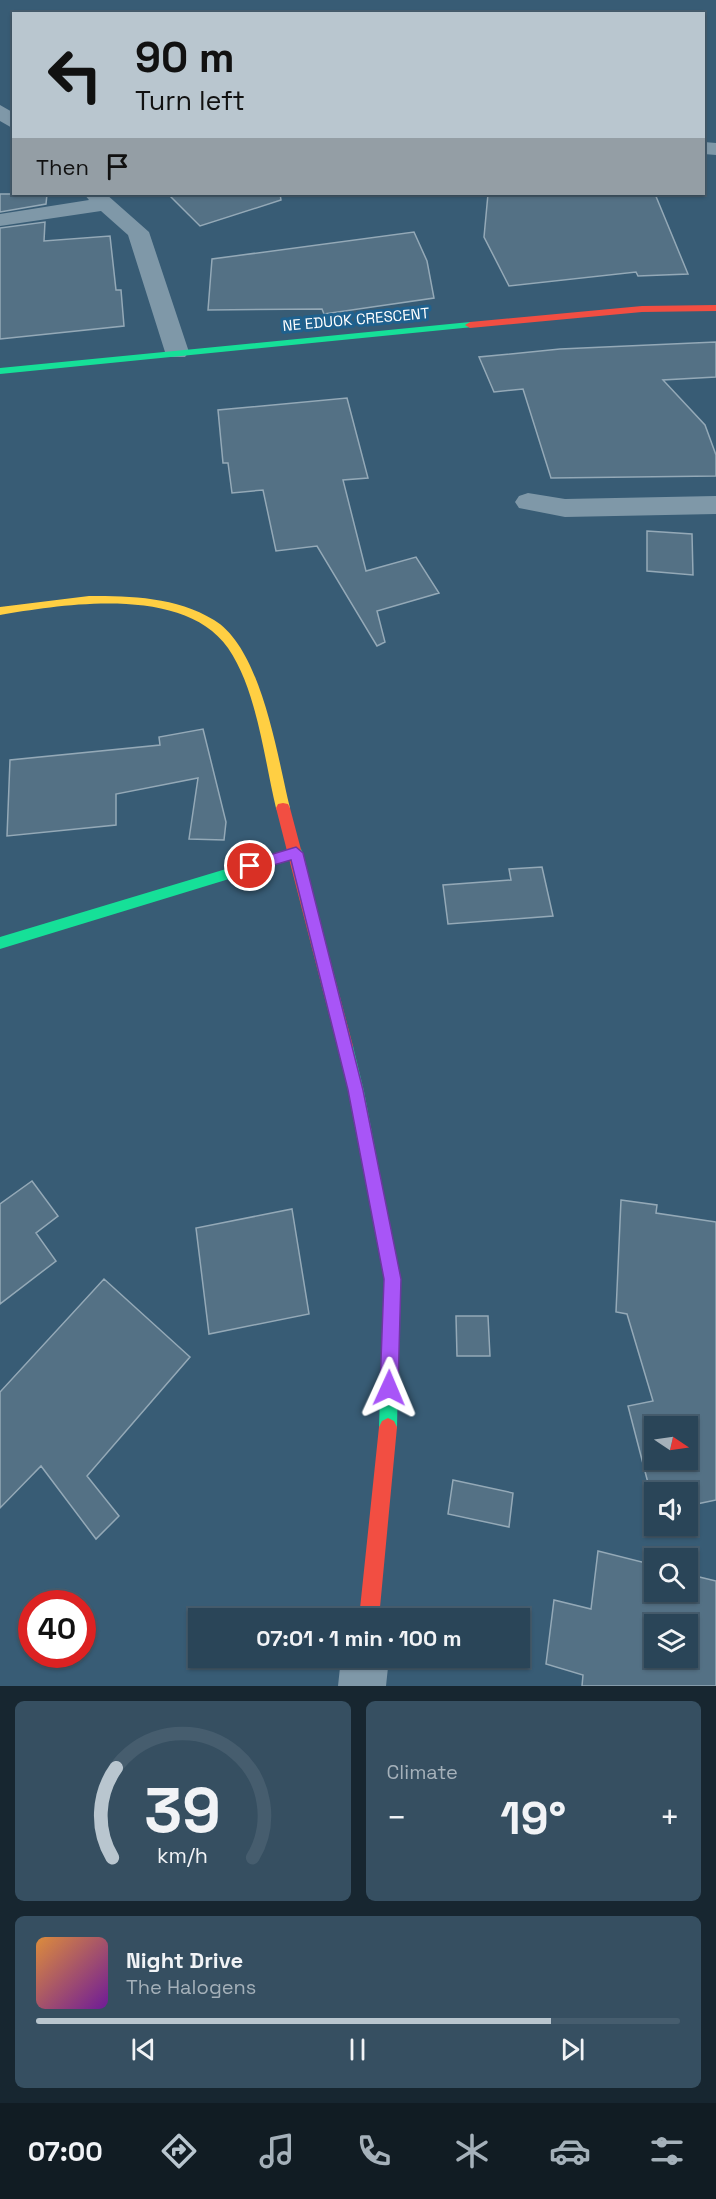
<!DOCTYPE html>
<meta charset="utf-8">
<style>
body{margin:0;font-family:"Space Grotesk",sans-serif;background:#364f61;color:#f1f3f6;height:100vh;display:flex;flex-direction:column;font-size:22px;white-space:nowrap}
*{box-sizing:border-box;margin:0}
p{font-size:20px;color:#a5b1ba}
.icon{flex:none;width:33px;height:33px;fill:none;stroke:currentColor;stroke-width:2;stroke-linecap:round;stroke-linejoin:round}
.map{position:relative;height:1686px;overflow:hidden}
.panel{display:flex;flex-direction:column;gap:15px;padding:15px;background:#172630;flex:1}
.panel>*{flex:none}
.top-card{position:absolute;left:12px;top:12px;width:693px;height:183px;border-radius:0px;box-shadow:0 2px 4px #0004,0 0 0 2px #465d6e;background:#b9c6cf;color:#111;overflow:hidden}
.needle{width:39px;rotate:103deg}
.tools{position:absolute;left:644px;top:1416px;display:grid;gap:12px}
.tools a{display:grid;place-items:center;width:54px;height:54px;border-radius:0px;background:#2a4558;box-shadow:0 2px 4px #0004,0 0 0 2px #465d6e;font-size:30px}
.speed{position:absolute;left:18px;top:1590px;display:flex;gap:12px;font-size:30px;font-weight:700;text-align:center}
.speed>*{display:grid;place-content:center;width:78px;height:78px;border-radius:50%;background:#2a4558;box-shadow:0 2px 4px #0004,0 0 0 2px #465d6e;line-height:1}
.speed .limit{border:9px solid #d22;background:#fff;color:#111}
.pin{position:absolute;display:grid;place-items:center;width:51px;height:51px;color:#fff;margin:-26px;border:3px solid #fff;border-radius:50%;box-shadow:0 2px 6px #0007}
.me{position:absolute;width:66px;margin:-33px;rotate:1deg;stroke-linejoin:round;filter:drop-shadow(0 0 4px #0008)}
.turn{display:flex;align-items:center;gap:21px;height:126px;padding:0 24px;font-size:27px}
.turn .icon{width:78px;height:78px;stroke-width:2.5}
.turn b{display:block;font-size:42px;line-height:51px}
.then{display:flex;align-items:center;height:57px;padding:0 24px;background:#0003;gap:12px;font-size:22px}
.big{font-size:45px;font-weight:600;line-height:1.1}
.panel .tile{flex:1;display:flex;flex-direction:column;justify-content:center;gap:9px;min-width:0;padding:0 21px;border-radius:9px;background:#364f61}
.panel .dial{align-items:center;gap:0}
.dial svg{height:156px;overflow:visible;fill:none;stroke:#465d6e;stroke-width:7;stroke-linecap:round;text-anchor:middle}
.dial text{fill:#f1f3f6;stroke:none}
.song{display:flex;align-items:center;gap:18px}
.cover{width:72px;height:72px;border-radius:9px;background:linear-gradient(135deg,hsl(30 70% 55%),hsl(280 70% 35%))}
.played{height:6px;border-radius:3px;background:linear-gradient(90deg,#b9c6cf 80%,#465d6e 80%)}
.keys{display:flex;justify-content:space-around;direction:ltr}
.heat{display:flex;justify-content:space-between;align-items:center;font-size:33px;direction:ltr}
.panel .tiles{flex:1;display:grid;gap:15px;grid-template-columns:1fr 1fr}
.tile:last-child{grid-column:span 2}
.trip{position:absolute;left:188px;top:1608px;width:342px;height:60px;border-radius:0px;background:#2a4558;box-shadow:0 2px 4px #0004,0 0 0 2px #465d6e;font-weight:600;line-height:60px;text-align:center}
.tab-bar{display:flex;height:96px;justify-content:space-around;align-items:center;background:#111c23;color:#a5b1ba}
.tab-bar .icon{width:42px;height:42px}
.tab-bar .selected{color:#b9c6cf}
.tab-bar b{font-size:27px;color:#f1f3f6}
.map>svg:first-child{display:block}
.building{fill:#547185;stroke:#94a9b7;stroke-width:1.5;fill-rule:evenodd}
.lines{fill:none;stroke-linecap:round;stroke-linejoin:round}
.street{fill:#7f98a8;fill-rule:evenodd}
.fast{fill:#16e098;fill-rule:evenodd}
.slow{fill:#ffcf43;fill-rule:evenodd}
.jam{fill:#f24e42;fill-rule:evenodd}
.route{fill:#a855f7;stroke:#6d37a1;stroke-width:1.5}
.labels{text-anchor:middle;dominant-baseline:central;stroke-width:6;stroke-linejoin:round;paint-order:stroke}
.far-street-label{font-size:15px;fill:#fff;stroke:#1f618e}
</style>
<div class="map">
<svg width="716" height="1686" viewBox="0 0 716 1686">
<rect width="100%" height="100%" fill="#385c75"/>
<path class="building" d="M 0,194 L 47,194 L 46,204 L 0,212 Z
M 168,194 L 280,194 L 281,200 L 200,226 Z
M 488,194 L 655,194 L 688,274 L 638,276 L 636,272 L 509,286 L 484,237 Z
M 45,222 L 44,241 L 110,236 L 116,290 L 121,290 L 124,326 L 0,339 L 0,228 Z
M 414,232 L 427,261 L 434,298 L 324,314 L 322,309 L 208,310 L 212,259 Z
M 716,342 L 716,377 L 663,380 L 705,425 L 716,455 L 716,476 L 551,478 L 523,389 L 494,392 L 479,357 L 560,349 Z
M 347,398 L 368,478 L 343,480 L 366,571 L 416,557 L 439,593 L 377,611 L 385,642 L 377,646 L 317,546 L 276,551 L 263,490 L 232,493 L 228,463 L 223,463 L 218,410 Z
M 647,531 L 692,534 L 693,575 L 647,571 Z
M 203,729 L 226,822 L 224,840 L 189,839 L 198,778 L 116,794 L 116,825 L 7,836 L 10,760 L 160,745 L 159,737 Z
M 542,867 L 553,916 L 448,924 L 443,885 L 511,880 L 509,869 Z
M 32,1181 L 58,1216 L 36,1233 L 56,1261 L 0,1304 L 0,1204 Z
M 621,1200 L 657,1205 L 656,1213 L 716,1222 L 716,1500 L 687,1506 L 687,1492 L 654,1492 L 654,1506 L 628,1406 L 653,1401 L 627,1314 L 616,1312 ZM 654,1426 L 687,1426 L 687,1460 L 654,1460 Z
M 292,1209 L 309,1314 L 209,1334 L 196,1228 Z
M 104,1279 L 190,1357 L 87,1476 L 119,1516 L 96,1539 L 41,1466 L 0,1508 L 0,1392 Z
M 456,1316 L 488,1316 L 490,1356 L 457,1356 Z
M 453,1480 L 513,1493 L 509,1527 L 448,1514 Z
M 598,1551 L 654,1565 L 654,1592 L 687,1592 L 687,1574 L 716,1581 L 716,1686 L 582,1686 L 583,1675 L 546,1664 L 554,1600 L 591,1609 ZM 654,1624 L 687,1624 L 687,1658 L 654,1658 Z"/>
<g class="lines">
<path class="street" d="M 0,105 L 14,113 L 14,129 L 0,121 Z
M 704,142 L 716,143 L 716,155 L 704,154 Z
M 84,194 L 106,194 L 149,232 L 189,352 L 185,357 L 169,357 L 165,352 L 128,235 L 101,211 L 0,226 L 0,214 L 89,200 Z
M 528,493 L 565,499 L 716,496 L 716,514 L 565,517 L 519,508 L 515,502 L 519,496 Z
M 341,1658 L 389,1658 L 386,1686 L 338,1686 Z"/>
<path class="fast" d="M 470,322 L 473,323 L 473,327 L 0,374 L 0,368 Z
M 296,848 L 301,849 L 303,853 L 301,857 L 0,949 L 0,937 Z
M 345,1039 L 350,1041 L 353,1046 L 364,1091 L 400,1279 L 397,1427 L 394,1433 L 388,1436 L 382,1433 L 379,1427 L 384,1279 L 348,1091 L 337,1046 L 340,1041 Z"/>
<path class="slow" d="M 89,596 C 132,596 176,597 214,620 C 262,649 277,756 290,808 L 288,812 L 278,812 L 276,808 C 264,758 257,690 228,648 C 184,585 64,604 0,615 L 0,607 Z"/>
<path class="jam" d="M 716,305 L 716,311 L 642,312 L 470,328 L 465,325 L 470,322 L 642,306 Z
M 283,803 L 288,804 L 290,808 L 353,1046 L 350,1051 L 345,1053 L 340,1051 L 337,1046 L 276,808 L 278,804 Z
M 388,1418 L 394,1421 L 397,1427 L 379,1618 L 359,1618 L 379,1427 L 382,1421 Z"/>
</g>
<path class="route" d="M 296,847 L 303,853 L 363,1090 L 401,1279 L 398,1388 L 396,1394 L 389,1397 L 383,1394 L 380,1388 L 384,1279 L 348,1090 L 291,860 L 250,872 L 244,866 L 246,862 Z"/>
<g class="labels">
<g class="far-street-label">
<text transform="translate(356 319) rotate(-5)">NE EDUOK CRESCENT</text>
</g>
</g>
</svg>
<div class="tools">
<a><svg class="needle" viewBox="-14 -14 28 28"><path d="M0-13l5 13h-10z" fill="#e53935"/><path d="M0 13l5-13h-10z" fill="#a5b1ba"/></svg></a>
<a><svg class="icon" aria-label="sound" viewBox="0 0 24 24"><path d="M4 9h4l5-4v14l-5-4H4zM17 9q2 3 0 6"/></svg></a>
<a><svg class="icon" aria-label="search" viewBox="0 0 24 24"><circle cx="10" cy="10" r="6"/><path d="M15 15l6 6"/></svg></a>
<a><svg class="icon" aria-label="layers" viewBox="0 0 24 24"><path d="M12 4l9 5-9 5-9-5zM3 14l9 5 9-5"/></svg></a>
</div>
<div class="speed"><div class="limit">40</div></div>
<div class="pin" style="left:250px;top:866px;background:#d93025"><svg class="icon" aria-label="arrive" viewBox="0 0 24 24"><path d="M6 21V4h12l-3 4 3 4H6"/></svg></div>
<svg class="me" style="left:389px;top:1388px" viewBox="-20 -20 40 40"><path d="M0-17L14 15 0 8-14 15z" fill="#a855f7" stroke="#fff" stroke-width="4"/></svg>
<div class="trip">07:01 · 1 min · 100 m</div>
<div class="top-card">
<div class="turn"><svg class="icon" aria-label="left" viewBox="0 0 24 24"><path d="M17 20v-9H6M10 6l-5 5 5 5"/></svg><div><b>90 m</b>Turn left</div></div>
<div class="then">Then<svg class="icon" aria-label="arrive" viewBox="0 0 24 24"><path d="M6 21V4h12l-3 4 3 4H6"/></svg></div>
</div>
</div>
<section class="panel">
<div class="tiles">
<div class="tile dial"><svg viewBox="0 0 100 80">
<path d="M14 69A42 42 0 1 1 86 69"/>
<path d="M14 69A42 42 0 0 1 16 23" stroke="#b9c6cf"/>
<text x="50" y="56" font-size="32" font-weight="700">39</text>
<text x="50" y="72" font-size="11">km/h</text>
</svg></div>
<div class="tile"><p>Climate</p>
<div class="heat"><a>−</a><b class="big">19°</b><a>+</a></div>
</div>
<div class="tile">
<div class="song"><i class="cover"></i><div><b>Night Drive</b><p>The Halogens</p></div></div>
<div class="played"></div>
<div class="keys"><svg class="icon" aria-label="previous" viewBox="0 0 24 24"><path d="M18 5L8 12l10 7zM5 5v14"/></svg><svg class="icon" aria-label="pause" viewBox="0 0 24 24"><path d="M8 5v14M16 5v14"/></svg><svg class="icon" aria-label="next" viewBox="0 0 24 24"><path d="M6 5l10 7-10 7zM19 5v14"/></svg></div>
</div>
</div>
</section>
<nav class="tab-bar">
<b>07:00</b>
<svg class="icon selected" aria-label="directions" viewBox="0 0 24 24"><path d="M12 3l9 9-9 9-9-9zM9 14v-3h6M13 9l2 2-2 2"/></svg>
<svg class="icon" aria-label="music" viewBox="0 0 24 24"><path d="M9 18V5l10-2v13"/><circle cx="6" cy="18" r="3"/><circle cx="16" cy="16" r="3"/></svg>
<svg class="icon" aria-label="phone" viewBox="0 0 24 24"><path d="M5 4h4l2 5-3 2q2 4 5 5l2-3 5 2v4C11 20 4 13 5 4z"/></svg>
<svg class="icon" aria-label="climate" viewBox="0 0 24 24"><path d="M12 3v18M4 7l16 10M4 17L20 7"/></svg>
<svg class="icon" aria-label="car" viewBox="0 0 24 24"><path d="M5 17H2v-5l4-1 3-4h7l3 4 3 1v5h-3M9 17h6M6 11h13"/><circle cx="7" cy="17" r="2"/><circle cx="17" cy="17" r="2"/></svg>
<svg class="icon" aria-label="filters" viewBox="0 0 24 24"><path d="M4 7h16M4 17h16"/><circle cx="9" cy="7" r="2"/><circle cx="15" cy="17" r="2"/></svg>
</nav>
